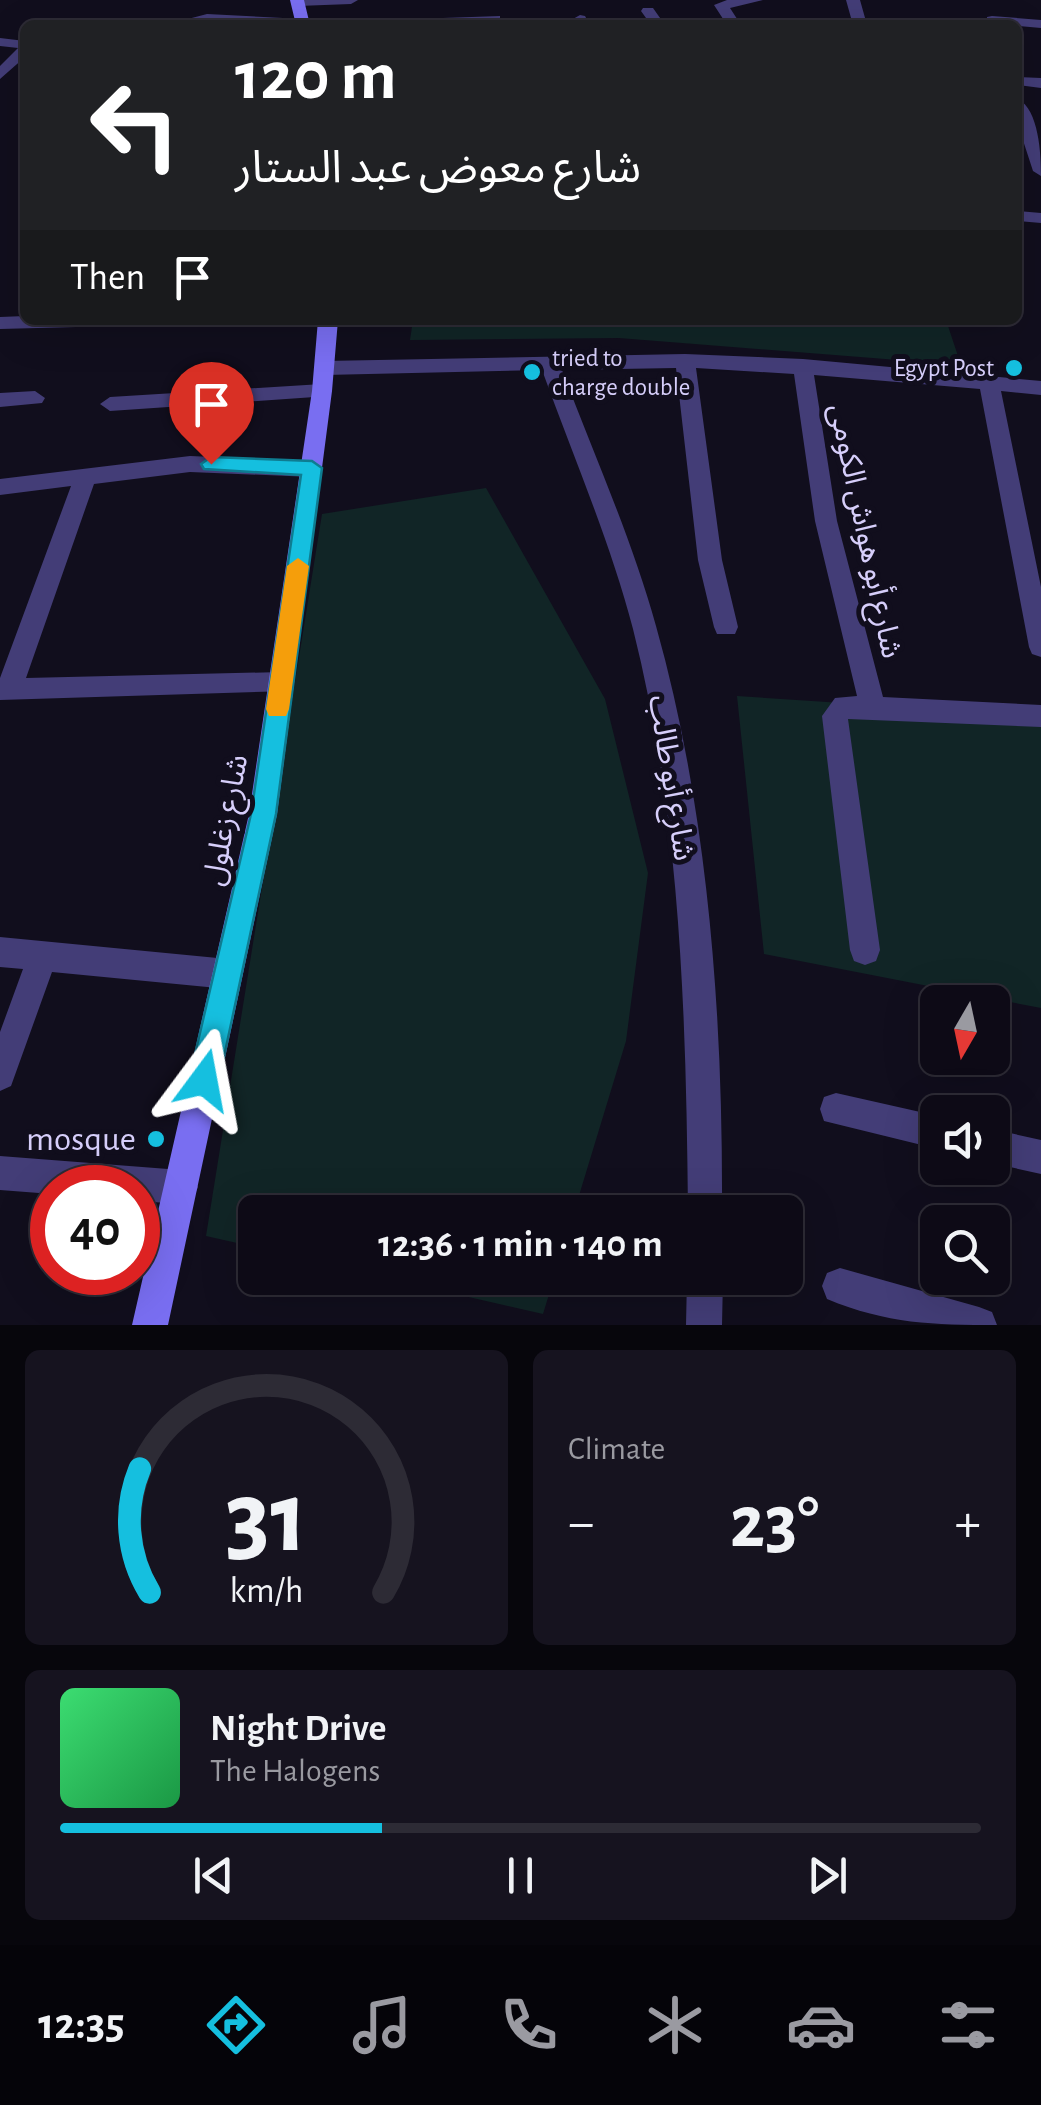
<!DOCTYPE html>
<meta charset="utf-8">
<style>
body{margin:0;font-family:"Alegreya Sans","Noto Sans Arabic",sans-serif;background:#16131f;color:#f1f3f6;height:100vh;display:flex;flex-direction:column;font-size:38px;white-space:nowrap}
*{box-sizing:border-box;margin:0}
p{font-size:32px;color:#9a9aa1}
.icon{flex:none;width:55px;height:55px;fill:none;stroke:currentColor;stroke-width:2;stroke-linecap:round;stroke-linejoin:round}
.map{position:relative;height:1325px;overflow:hidden}
.sheet{display:flex;flex-direction:column;gap:25px;padding:25px;background:#07060c;flex:1}
.sheet>*{flex:none}
.top-card{position:absolute;left:20px;top:20px;width:1002px;height:305px;border-radius:15px;box-shadow:0 10px 40px #0002,0 0 0 2px #2d2b35;background:#202124;color:#fff;overflow:hidden}
.needle{width:65px;rotate:189deg}
.controls{position:absolute;left:920px;top:985px;display:grid;gap:20px}
.controls a{display:grid;place-items:center;width:90px;height:90px;border-radius:15px;background:#0d0a16;box-shadow:0 10px 40px #0002,0 0 0 2px #2d2b35;font-size:50px}
.speed{position:absolute;left:30px;top:1165px;display:flex;gap:20px;font-size:50px;font-weight:700;text-align:center}
.speed>*{display:grid;place-content:center;width:130px;height:130px;border-radius:50%;background:#0d0a16;box-shadow:0 10px 40px #0002,0 0 0 2px #2d2b35;line-height:1}
.speed .limit{border:15px solid #d22;background:#fff;color:#111}
.pin{position:absolute;display:grid;place-items:center;width:85px;height:85px;color:#fff;margin:-102px -42px;border-radius:50% 50% 50% 0;rotate:-45deg;box-shadow:0 0 10px #0007}
.pin .icon{rotate:45deg}
.me{position:absolute;width:110px;margin:-55px;rotate:13deg;stroke-linejoin:round;filter:drop-shadow(0 0 8px #0008)}
.turn{display:flex;align-items:center;gap:35px;height:210px;padding:0 50px;font-size:45px}
.turn .icon{width:130px;height:130px;stroke-width:2.5}
.turn b{display:block;font-size:70px;line-height:85px}
.then{display:flex;align-items:center;height:95px;padding:0 50px;background:#0003;gap:20px;font-size:38px}
.big{font-size:75px;font-weight:700;line-height:1.1}
.sheet .widget{flex:1;display:flex;flex-direction:column;justify-content:center;gap:15px;min-width:0;padding:0 35px;border-radius:15px;background:#16131f}
.sheet .dial{align-items:center;gap:0}
.dial svg{height:260px;overflow:visible;fill:none;stroke:#2d2b35;stroke-width:7;stroke-linecap:round;text-anchor:middle}
.dial text{fill:#f1f3f6;stroke:none}
.song{display:flex;align-items:center;gap:30px}
.cover{width:120px;height:120px;border-radius:15px;background:linear-gradient(135deg,hsl(140 70% 55%),hsl(140 70% 35%))}
.played{height:10px;border-radius:5px;background:linear-gradient(90deg,#15bfdf 35%,#2d2b35 35%)}
.keys{display:flex;justify-content:space-around;direction:ltr}
.heat{display:flex;justify-content:space-between;align-items:center;font-size:55px;direction:ltr}
.sheet .tiles{flex:1;display:grid;gap:25px;grid-template-columns:1fr 1fr}
.widget:last-child{grid-column:span 2}
.trip{position:absolute;left:238px;top:1195px;width:565px;height:100px;border-radius:15px;background:#0d0a16;box-shadow:0 10px 40px #0002,0 0 0 2px #2d2b35;font-weight:700;line-height:100px;text-align:center}
.tabs{display:flex;height:160px;justify-content:space-around;align-items:center;background:#050409;color:#9a9aa1}
.tabs .icon{width:70px;height:70px}
.tabs .selected{color:#15bfdf}
.tabs b{font-size:45px;color:#f1f3f6}
.map>svg:first-child{display:block}
.green{fill:#112526}
.lines{fill:none;stroke-linecap:round;stroke-linejoin:round}
.street{fill:#433d77;fill-rule:evenodd}
.secondary{fill:#796ef1;fill-rule:evenodd}
.route{fill:#15bfdf;stroke:#0e7c91;stroke-width:2.5}
.slow{fill:#f59e0b}
.poi-dot{fill:#15bfdf;stroke:#110e1d;stroke-width:4}
.labels{text-anchor:middle;dominant-baseline:central;stroke-width:10;stroke-linejoin:round;paint-order:stroke}
.far-poi-label{font-size:25px;fill:#d6cefa;stroke:#110e1d;text-anchor:start}
.street-label{font-size:30px;fill:#d6cefa;stroke:#110e1d}
.near-poi-label{font-size:35px;fill:#d6cefa;stroke:#110e1d;text-anchor:end}
</style>
<div class="map">
<svg width="1041" height="1325" viewBox="0 0 1041 1325">
<rect width="100%" height="100%" fill="#110e1d"/>
<path class="green" d="M 413,320 L 946,320 L 961,365 L 619,338 L 410,340 Z
M 486,488 L 605,699 L 648,873 L 626,1041 L 574,1212 L 255,1212 L 255,1247 L 206,1236 L 322,514 Z
M 737,696 L 1041,716 L 1041,1008 L 764,954 Z
M 386,1278 L 554,1278 L 543,1314 Z"/>
<g class="lines">
<path class="street" d="M 293,0 L 358,0 L 351,4 L 298,6 Z
M 727,0 L 763,0 L 730,8 L 741,25 L 727,25 L 714,5 Z
M 846,0 L 860,0 L 867,25 L 853,25 Z
M 643,8 L 653,8 L 665,25 L 651,25 L 641,11 Z
M 207,14 L 302,19 L 309,23 L 165,25 Z
M 580,15 L 585,16 L 590,25 L 576,25 L 573,19 Z
M 500,16 L 500,22 L 495,23 L 350,25 L 357,21 Z
M 992,16 L 1041,20 L 1041,28 L 987,23 L 987,17 Z
M 0,38 L 25,41 L 25,57 L 0,79 L 0,66 L 18,48 L 0,46 Z
M 1018,77 L 1041,78 L 1041,88 L 1018,85 Z
M 1018,99 C 1039,110 1041,154 1041,176 L 1033,171 L 1018,125 Z
M 1018,211 L 1041,213 L 1041,223 L 1018,221 Z
M 25,316 L 25,320 L 124,320 L 114,326 L 0,329 L 0,317 Z
M 685,354 L 803,359 L 1041,381 L 1041,395 L 1001,391 L 1041,587 L 1041,657 L 1032,654 L 1029,647 L 980,389 L 814,375 L 837,521 L 883,697 L 1041,705 L 1041,727 L 848,719 L 880,950 L 876,961 L 865,965 L 854,961 L 850,950 L 822,716 L 835,698 L 857,696 L 815,521 L 794,374 L 696,368 L 722,560 L 738,627 L 735,634 L 717,634 L 714,627 L 698,560 L 676,368 L 562,370 C 594,455 632,539 656,626 C 709,814 723,1018 722,1212 L 688,1212 C 686,1016 681,820 633,629 C 610,541 573,456 542,370 L 325,375 L 315,368 L 325,361 Z
M 322,384 L 332,391 L 329,396 L 110,411 L 100,404 L 110,397 Z
M 35,391 L 45,398 L 42,403 L 0,407 L 0,393 Z
M 190,456 L 312,461 L 323,469 L 312,477 L 190,472 L 94,484 L 26,678 L 281,672 L 290,675 L 294,683 L 290,691 L 0,700 L 0,678 L 71,486 L 0,495 L 0,479 Z
M 0,937 L 228,959 L 239,963 L 243,974 L 239,985 L 228,989 L 52,972 L 11,1086 L 0,1091 L 0,1032 L 23,969 L 0,967 Z
M 836,1093 L 938,1116 L 938,1149 L 824,1121 L 820,1109 L 824,1097 Z
M 992,1129 L 1041,1140 L 1041,1174 L 992,1163 Z
M 0,1156 L 181,1170 L 193,1175 L 198,1187 L 193,1199 L 181,1204 L 138,1201 L 138,1188 L 52,1188 L 52,1194 L 0,1190 Z
M 840,1268 L 979,1307 L 992,1312 L 997,1325 C 934,1325 887,1324 827,1299 L 822,1286 L 827,1273 Z
M 687,1278 L 723,1278 L 722,1325 L 686,1325 Z"/>
<path class="secondary" d="M 290,0 L 304,0 L 310,25 L 296,25 Z
M 318,320 L 338,320 L 332,391 L 277,814 L 168,1325 L 132,1325 L 249,814 L 312,391 Z"/>
</g>
<path class="route" d="M 211,457 L 312,461 L 322,468 L 276,814 L 219,1080 L 214,1091 L 204,1095 L 194,1091 L 189,1080 L 251,814 L 301,475 L 204,469 L 201,464 Z"/>
<path class="slow" d="M 298,558 L 309,566 L 289,709 L 286,716 L 269,716 L 266,709 L 287,566 Z"/>
<g class="poi-dot">
<circle cx="1014" cy="368" r="10"/>
<circle cx="532" cy="372" r="10"/>
<circle cx="156" cy="1139" r="10"/>
</g>
<g class="labels">
<g class="far-poi-label">
<text x="552" y="358">tried to<tspan x="552" dy="29">charge double</tspan></text>
<text x="994" y="368" text-anchor="end">Egypt Post</text>
</g>
<g class="street-label">
<text transform="translate(865 531) rotate(78)">شارع أبو هواش الكومى</text>
<text transform="translate(671 778) rotate(81)">شارع أبو طالب</text>
<text transform="translate(226 820) rotate(-79)">شارع زغلول</text>
</g>
<g class="near-poi-label">
<text x="136" y="1139">mosque</text>
</g>
</g>
</svg>
<div class="controls">
<a><svg class="needle" viewBox="-14 -14 28 28"><path d="M0-13l5 13h-10z" fill="#e53935"/><path d="M0 13l5-13h-10z" fill="#9a9aa1"/></svg></a>
<a><svg class="icon" aria-label="sound" viewBox="0 0 24 24"><path d="M4 9h4l5-4v14l-5-4H4zM17 9q2 3 0 6"/></svg></a>
<a><svg class="icon" aria-label="search" viewBox="0 0 24 24"><circle cx="10" cy="10" r="6"/><path d="M15 15l6 6"/></svg></a>
</div>
<div class="speed"><div class="limit">40</div></div>
<div class="pin" style="left:211px;top:464px;background:#d93025"><svg class="icon" aria-label="arrive" viewBox="0 0 24 24"><path d="M6 21V4h12l-3 4 3 4H6"/></svg></div>
<svg class="me" style="left:204px;top:1080px" viewBox="-20 -20 40 40"><path d="M0-17L14 15 0 8-14 15z" fill="#15bfdf" stroke="#fff" stroke-width="4"/></svg>
<div class="trip">12:36 · 1 min · 140 m</div>
<div class="top-card">
<div class="turn"><svg class="icon" aria-label="left" viewBox="0 0 24 24"><path d="M17 20v-9H6M10 6l-5 5 5 5"/></svg><div><b>120 m</b>شارع معوض عبد الستار</div></div>
<div class="then">Then<svg class="icon" aria-label="arrive" viewBox="0 0 24 24"><path d="M6 21V4h12l-3 4 3 4H6"/></svg></div>
</div>
</div>
<section class="sheet">
<div class="tiles">
<div class="widget dial"><svg viewBox="0 0 100 80">
<path d="M14 69A42 42 0 1 1 86 69"/>
<path d="M14 69A42 42 0 0 1 11 31" stroke="#15bfdf"/>
<text x="50" y="56" font-size="32" font-weight="700">31</text>
<text x="50" y="72" font-size="11">km/h</text>
</svg></div>
<div class="widget"><p>Climate</p>
<div class="heat"><a>−</a><b class="big">23°</b><a>+</a></div>
</div>
<div class="widget">
<div class="song"><i class="cover"></i><div><b>Night Drive</b><p>The Halogens</p></div></div>
<div class="played"></div>
<div class="keys"><svg class="icon" aria-label="previous" viewBox="0 0 24 24"><path d="M18 5L8 12l10 7zM5 5v14"/></svg><svg class="icon" aria-label="pause" viewBox="0 0 24 24"><path d="M8 5v14M16 5v14"/></svg><svg class="icon" aria-label="next" viewBox="0 0 24 24"><path d="M6 5l10 7-10 7zM19 5v14"/></svg></div>
</div>
</div>
</section>
<nav class="tabs">
<b>12:35</b>
<svg class="icon selected" aria-label="directions" viewBox="0 0 24 24"><path d="M12 3l9 9-9 9-9-9zM9 14v-3h6M13 9l2 2-2 2"/></svg>
<svg class="icon" aria-label="music" viewBox="0 0 24 24"><path d="M9 18V5l10-2v13"/><circle cx="6" cy="18" r="3"/><circle cx="16" cy="16" r="3"/></svg>
<svg class="icon" aria-label="phone" viewBox="0 0 24 24"><path d="M5 4h4l2 5-3 2q2 4 5 5l2-3 5 2v4C11 20 4 13 5 4z"/></svg>
<svg class="icon" aria-label="climate" viewBox="0 0 24 24"><path d="M12 3v18M4 7l16 10M4 17L20 7"/></svg>
<svg class="icon" aria-label="car" viewBox="0 0 24 24"><path d="M5 17H2v-5l4-1 3-4h7l3 4 3 1v5h-3M9 17h6M6 11h13"/><circle cx="7" cy="17" r="2"/><circle cx="17" cy="17" r="2"/></svg>
<svg class="icon" aria-label="filters" viewBox="0 0 24 24"><path d="M4 7h16M4 17h16"/><circle cx="9" cy="7" r="2"/><circle cx="15" cy="17" r="2"/></svg>
</nav>
